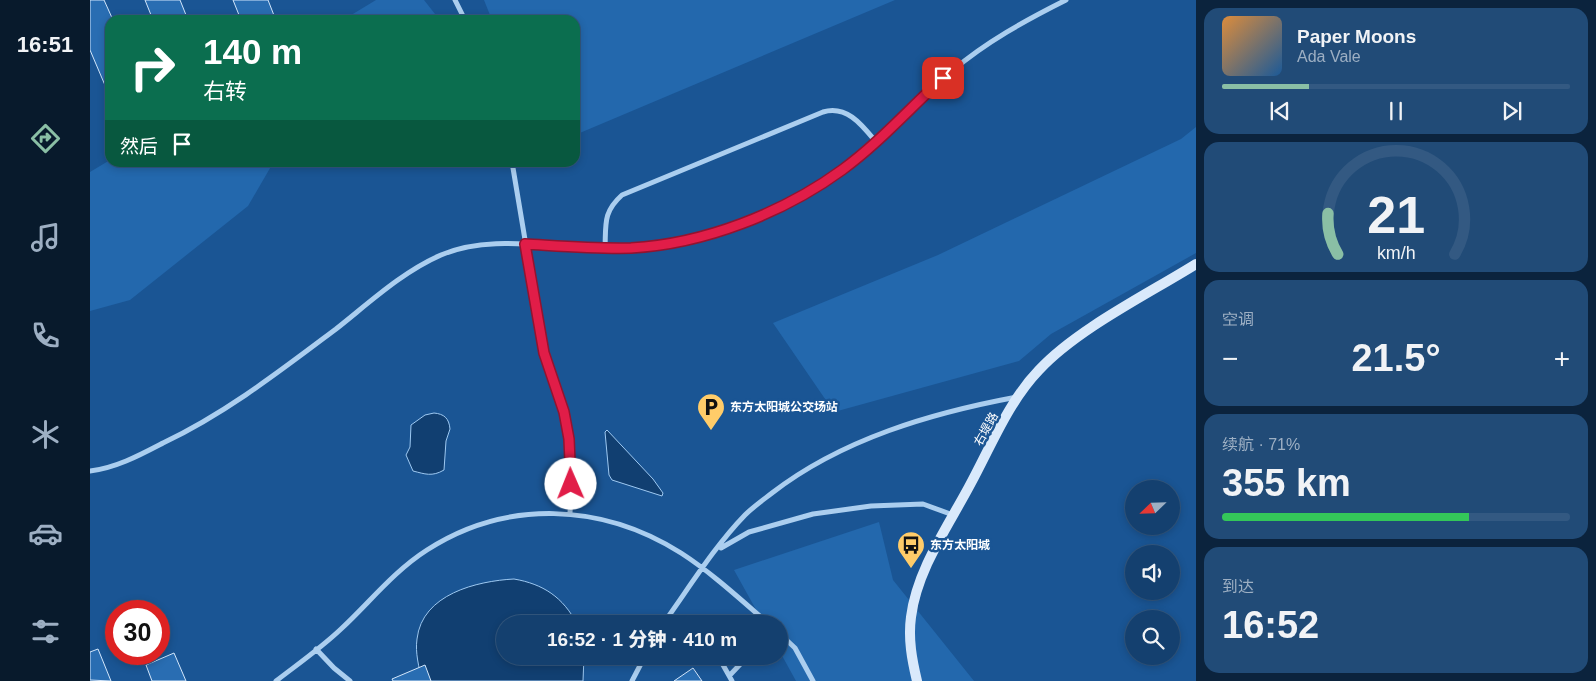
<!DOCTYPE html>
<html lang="zh">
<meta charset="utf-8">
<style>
body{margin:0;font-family:Arial,"Noto Sans SC",sans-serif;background:#214b77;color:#f1f3f6;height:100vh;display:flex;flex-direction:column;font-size:19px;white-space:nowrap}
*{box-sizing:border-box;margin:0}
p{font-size:16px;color:#9dafc3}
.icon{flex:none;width:28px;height:28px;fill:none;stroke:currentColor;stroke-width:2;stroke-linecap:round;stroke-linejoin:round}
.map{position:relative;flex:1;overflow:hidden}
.panel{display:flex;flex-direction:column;gap:8px;padding:8px;background:#0b233d;width:400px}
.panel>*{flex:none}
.top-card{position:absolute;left:15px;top:15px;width:475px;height:152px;border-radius:15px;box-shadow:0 2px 8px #0003,0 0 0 1px #335982;background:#0b6e4f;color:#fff;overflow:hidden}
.needle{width:32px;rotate:247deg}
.tools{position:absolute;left:1035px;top:480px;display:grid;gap:10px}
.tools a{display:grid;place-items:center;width:55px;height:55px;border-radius:50%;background:#14406f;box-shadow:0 2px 8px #0003,0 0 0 1px #335982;font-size:25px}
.speed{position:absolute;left:15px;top:600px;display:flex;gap:10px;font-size:25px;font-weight:700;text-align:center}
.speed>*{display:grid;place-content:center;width:65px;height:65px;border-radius:50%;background:#14406f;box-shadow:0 2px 8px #0003,0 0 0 1px #335982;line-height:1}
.speed .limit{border:8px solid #d22;background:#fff;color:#111}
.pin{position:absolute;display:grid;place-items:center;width:42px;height:42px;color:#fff;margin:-21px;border-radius:10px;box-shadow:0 2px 8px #0006}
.me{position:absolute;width:55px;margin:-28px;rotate:359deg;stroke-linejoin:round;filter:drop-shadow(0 0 4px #0008)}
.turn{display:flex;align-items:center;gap:18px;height:105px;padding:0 15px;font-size:22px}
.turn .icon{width:65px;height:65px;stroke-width:2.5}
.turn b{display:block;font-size:35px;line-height:42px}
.then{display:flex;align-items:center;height:48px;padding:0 15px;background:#0003;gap:10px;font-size:19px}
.big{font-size:38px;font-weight:800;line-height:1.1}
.panel .card{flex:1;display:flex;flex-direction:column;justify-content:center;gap:8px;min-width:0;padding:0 18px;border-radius:15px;background:#214b77}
.panel .dial{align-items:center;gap:0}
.dial svg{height:130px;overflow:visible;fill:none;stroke:#335982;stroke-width:7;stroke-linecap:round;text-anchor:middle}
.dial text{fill:#f1f3f6;stroke:none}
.song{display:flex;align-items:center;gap:15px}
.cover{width:60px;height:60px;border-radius:8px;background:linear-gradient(135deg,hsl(30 70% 55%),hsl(210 70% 35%))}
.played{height:5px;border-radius:2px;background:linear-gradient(90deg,#8abfa5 25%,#335982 25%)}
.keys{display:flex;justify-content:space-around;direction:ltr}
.heat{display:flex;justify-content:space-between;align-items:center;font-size:28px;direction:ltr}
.charge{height:8px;border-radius:4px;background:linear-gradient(90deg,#34c759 71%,#335982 0)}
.trip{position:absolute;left:406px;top:615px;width:292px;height:50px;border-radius:25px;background:#14406f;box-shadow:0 2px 8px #0003,0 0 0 1px #335982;font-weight:800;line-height:50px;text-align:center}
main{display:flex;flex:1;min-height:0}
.tab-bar{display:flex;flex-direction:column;width:90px;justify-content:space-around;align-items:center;background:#081a2c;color:#9dafc3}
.tab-bar .icon{width:35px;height:35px}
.tab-bar .active{color:#8abfa5}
.tab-bar b{font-size:22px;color:#f1f3f6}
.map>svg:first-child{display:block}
.green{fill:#2368ad}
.water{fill:#113f71;stroke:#9ec9f2}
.building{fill:#296db2;stroke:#d2e6fb}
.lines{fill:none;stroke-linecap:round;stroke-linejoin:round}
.minor{stroke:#abceef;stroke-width:5}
.secondary{stroke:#d9e9fb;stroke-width:10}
.route-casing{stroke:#92132f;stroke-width:12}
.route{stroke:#e11d48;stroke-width:9}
.labels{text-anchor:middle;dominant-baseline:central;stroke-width:5;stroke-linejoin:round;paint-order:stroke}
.poi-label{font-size:12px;font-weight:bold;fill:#fff;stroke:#1a5594;text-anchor:start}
.street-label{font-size:12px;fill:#fff;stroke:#1a5594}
</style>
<main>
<nav class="tab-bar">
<b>16:51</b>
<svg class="icon active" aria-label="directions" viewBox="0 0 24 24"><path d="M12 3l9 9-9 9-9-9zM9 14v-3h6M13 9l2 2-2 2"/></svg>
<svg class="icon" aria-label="music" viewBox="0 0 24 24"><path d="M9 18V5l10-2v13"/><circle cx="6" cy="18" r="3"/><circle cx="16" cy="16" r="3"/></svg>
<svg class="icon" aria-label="phone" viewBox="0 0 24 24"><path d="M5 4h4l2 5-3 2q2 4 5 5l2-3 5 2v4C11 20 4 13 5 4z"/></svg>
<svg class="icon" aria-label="climate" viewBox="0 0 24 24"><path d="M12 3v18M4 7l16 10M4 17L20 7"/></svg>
<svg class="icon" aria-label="car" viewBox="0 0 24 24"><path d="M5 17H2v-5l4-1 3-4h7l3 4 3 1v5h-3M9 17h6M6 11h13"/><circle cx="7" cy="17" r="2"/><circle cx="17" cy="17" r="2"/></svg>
<svg class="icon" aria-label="filters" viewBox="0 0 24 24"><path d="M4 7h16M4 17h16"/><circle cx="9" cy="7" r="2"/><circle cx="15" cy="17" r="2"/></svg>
</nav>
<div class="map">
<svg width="1106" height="681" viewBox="0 0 1106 681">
<rect width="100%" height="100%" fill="#1a5594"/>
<path class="green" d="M 286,0 L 334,0 L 345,14 L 338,20 L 253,20 Z
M 394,0 L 805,0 L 485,135 L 485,20 L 402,20 Z
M 1106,127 L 1106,253 L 961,334 L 929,361 L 744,412 L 683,323 L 848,255 L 1091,139 Z
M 20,160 L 20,162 L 183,163 L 158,206 L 40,300 L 0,311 L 0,172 Z
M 789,522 L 803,580 L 884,681 L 706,681 L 690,652 L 690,624 L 674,624 L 644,570 Z"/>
<path class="water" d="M 344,413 C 354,414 359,418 360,429 L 356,441 L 354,470 C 342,477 335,474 323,471 L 316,455 L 320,447 L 321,425 L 335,415 Z
M 517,430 L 563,479 L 573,493 L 572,496 L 522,480 L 519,475 L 515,432 Z
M 424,579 C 453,584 473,597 487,624 L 415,624 L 415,656 L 494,656 L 493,681 L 332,681 C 329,667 325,653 327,639 C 332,594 387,581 424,579 Z"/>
<path class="building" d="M 0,0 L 14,0 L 23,20 L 20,20 L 20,97 L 0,50 Z
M 55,0 L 90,0 L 98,20 L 63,20 Z
M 143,0 L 178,0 L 185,18 L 180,20 L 151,20 Z
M 8,649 L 21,681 L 0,680 L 0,652 Z
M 84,653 L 96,681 L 62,681 L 56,665 Z
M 335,665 L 341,681 L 303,681 L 302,679 Z
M 603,668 L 612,681 L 584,681 Z"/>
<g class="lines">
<path class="minor" d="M 365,0 L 375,20
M 422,162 L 454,353 L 474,412 L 479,439 L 482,470 L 480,513
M 515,248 C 516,224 513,212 532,195 L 733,112 C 757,105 772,125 786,142
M 0,471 C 26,468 50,455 73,443 C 136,413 190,371 246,329 C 279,303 312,272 351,255 C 398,235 452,247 501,248 C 551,248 598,242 645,225 C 694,208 741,181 780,148 C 809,123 833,95 862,71 C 896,42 936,20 976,0
M 631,548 L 659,532 L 723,514 L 781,506 L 833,504 L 863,515
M 573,624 C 599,588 624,547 655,515 C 663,507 673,500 682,493 C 752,439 841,413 927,397
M 690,634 L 705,648 L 723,681
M 226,649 L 244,668 L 260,681
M 628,656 L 642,681
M 640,675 L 658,656
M 186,681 C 208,664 231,648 251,629 C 279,603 304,571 337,550 C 416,499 512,503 591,553 C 622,573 650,599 679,624
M 542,681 L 555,656"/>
<path class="secondary" d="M 827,681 C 822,660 818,639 821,617 C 827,569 859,525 881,483 C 901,446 919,401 949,370 C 987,329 1058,294 1106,264"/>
</g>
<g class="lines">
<g class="route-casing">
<path id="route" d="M 481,484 L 479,439 L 474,412 L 454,353 L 435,244 C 470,246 506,249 541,248 C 614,244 693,213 752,170 C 789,143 819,109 853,78"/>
</g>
<use href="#route" class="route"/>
</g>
<defs>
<g id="parking-pin" transform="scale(1.4375)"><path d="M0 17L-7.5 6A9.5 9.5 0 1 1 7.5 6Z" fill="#ffcc69" stroke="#1a5594"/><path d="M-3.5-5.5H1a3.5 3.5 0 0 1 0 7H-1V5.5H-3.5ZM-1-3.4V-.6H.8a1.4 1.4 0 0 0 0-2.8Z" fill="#111"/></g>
<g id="bus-pin" transform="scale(1.4375)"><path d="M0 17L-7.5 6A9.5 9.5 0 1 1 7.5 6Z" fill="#ffcc69" stroke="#1a5594"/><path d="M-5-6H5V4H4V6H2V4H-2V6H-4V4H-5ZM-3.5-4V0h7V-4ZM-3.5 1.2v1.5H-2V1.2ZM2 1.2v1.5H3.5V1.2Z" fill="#111"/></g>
</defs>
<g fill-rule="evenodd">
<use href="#parking-pin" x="621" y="407"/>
<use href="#bus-pin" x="821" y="545"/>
</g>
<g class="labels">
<g class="poi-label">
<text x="640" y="407">东方太阳城公交场站</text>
<text x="840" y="545">东方太阳城</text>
</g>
<g class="street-label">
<text transform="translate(896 429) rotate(-61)">右堤路</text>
</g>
</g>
</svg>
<div class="tools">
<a><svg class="needle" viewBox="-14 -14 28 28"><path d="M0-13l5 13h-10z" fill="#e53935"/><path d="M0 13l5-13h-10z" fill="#9dafc3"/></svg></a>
<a><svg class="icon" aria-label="sound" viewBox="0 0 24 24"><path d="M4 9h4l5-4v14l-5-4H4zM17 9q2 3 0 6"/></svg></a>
<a><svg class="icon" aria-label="search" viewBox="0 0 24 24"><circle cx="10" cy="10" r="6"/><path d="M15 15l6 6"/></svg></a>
</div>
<div class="speed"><div class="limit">30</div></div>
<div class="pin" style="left:853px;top:78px;background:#d93025"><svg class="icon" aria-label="arrive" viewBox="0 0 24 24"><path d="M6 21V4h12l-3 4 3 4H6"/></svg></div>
<svg class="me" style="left:481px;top:484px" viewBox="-20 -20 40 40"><circle r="19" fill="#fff"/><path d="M0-13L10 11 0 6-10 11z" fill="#e11d48"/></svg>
<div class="trip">16:52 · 1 分钟 · 410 m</div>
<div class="top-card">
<div class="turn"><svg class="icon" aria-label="right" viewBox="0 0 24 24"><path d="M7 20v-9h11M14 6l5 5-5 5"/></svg><div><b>140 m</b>右转</div></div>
<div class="then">然后<svg class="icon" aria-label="arrive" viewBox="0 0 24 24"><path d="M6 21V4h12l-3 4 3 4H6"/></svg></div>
</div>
</div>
<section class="panel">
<div class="card">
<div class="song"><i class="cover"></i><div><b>Paper Moons</b><p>Ada Vale</p></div></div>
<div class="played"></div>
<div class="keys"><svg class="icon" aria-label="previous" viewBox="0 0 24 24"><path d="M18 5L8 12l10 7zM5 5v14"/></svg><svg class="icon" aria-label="pause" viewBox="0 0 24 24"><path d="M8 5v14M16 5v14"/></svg><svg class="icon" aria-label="next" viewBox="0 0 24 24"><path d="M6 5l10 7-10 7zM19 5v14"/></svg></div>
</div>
<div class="card dial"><svg viewBox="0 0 100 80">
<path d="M14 69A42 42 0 1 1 86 69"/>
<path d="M14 69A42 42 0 0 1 8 44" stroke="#8abfa5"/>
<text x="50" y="56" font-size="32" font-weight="700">21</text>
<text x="50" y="72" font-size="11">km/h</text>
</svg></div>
<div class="card"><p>空调</p>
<div class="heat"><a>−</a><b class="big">21.5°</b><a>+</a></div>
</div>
<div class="card"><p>续航 · 71%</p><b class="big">355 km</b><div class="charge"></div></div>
<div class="card"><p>到达</p><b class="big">16:52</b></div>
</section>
</main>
